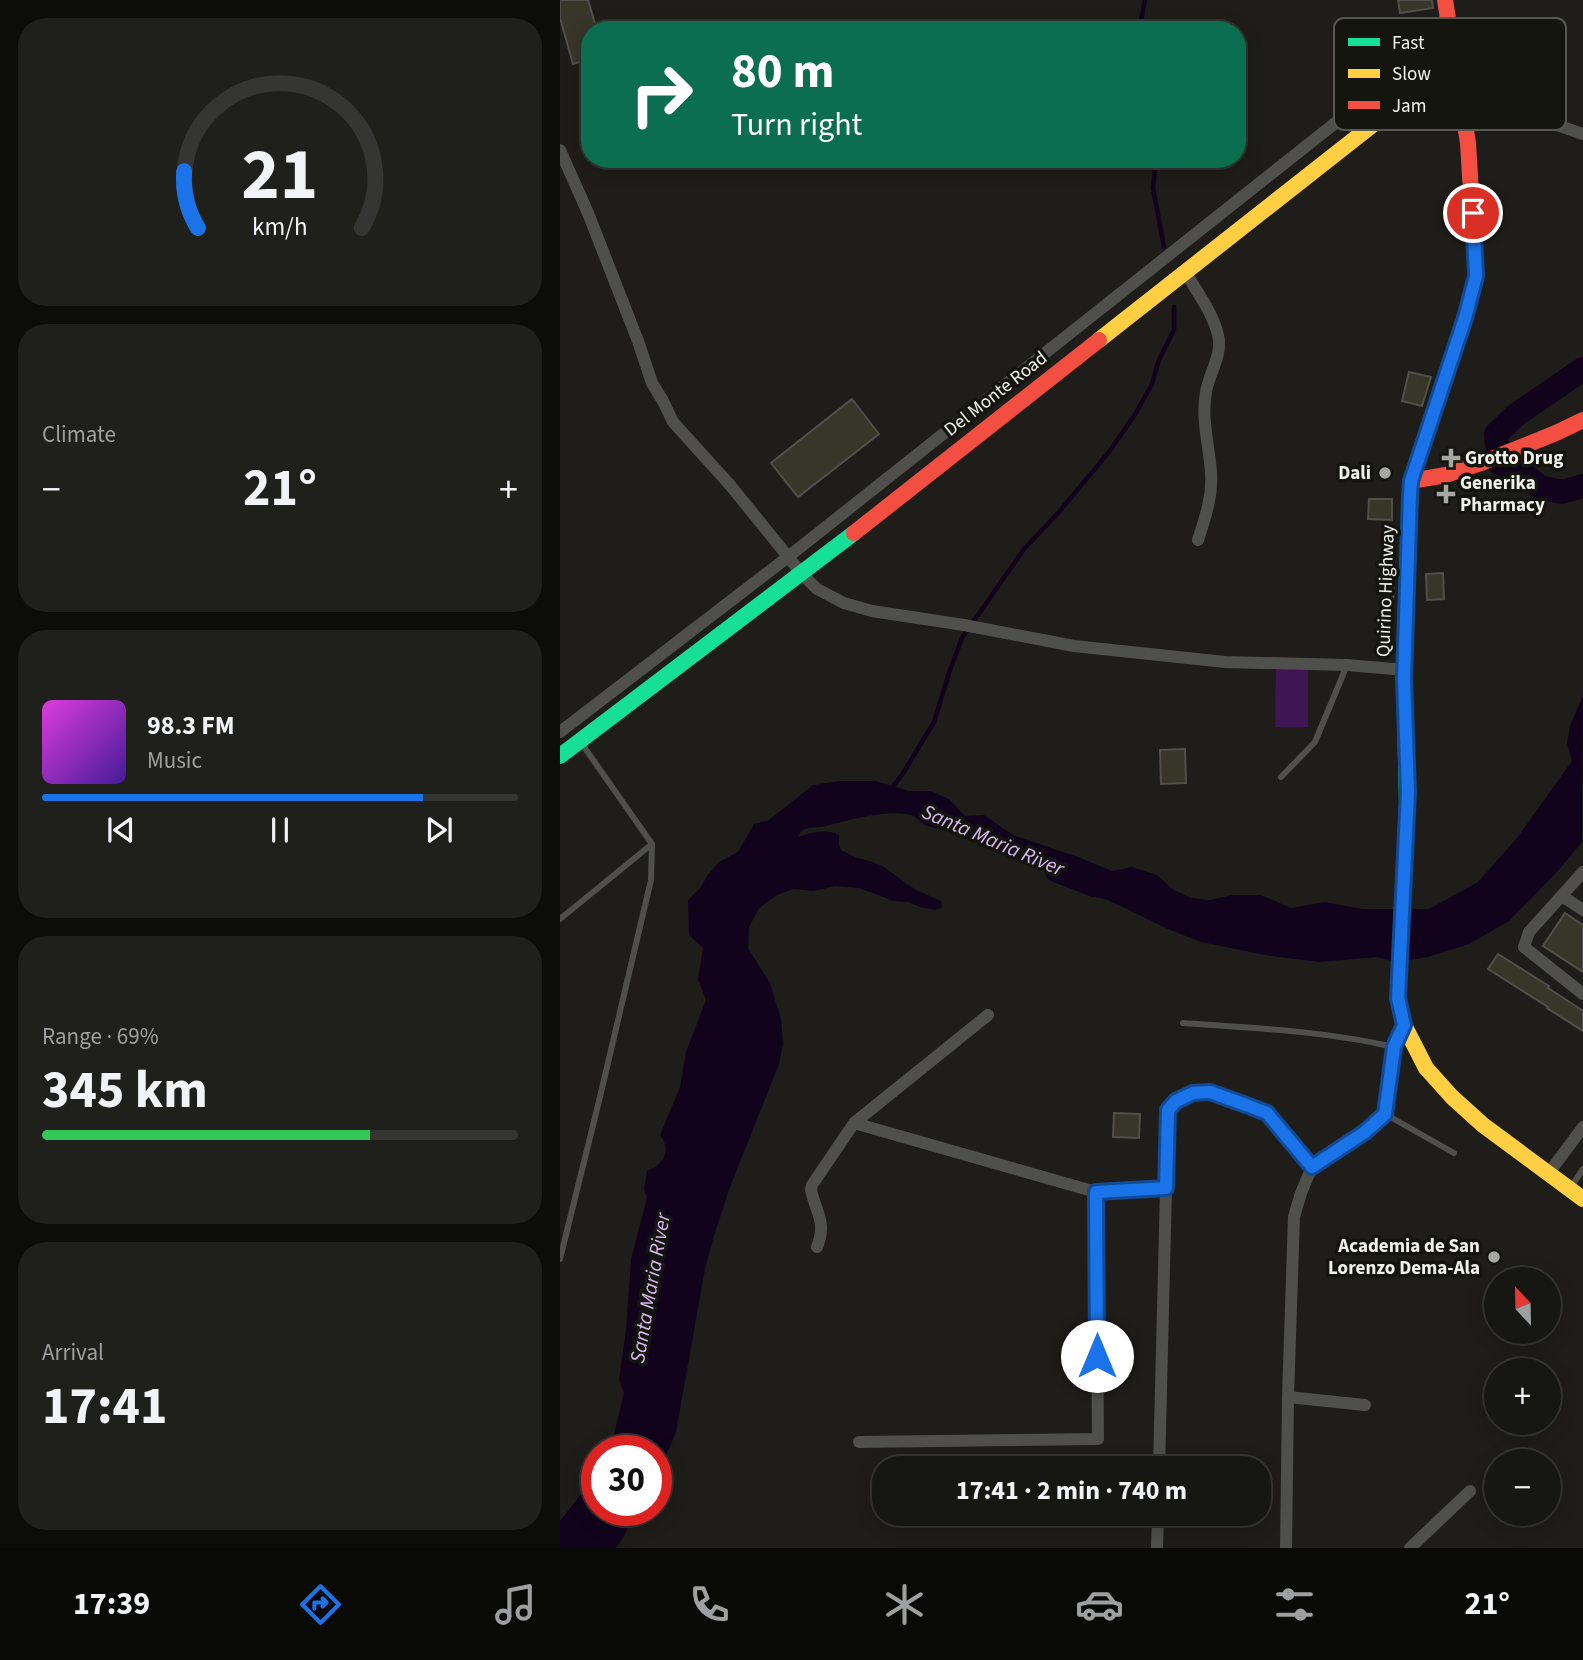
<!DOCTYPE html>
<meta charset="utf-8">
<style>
body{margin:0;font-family:"Source Sans 3",sans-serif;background:#1f1f1c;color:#f1f3f6;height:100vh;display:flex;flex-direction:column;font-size:26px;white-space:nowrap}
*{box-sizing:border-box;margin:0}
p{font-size:23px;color:#9e9fa0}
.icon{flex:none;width:38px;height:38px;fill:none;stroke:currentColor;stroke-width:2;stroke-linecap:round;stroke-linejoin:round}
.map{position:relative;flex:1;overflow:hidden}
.details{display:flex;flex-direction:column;gap:18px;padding:18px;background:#0c0c0a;width:560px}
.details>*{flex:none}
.top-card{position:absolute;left:21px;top:21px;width:665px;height:147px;border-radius:28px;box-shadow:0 4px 18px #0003,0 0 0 2px #353533;background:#0b6e4f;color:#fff;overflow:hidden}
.needle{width:46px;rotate:338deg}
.buttons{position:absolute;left:924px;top:1267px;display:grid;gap:14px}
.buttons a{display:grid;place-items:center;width:77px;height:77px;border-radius:50%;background:#161613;box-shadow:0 4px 18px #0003,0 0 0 2px #353533;font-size:35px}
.speed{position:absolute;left:21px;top:1435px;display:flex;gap:14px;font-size:35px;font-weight:700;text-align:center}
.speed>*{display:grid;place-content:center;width:91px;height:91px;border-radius:50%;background:#161613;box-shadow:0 4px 18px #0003,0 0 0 2px #353533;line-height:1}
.speed .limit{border:10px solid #d22;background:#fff;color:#111}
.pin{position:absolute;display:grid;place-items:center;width:60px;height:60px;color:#fff;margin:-30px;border:4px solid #fff;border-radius:50%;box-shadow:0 2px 7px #0007}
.me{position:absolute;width:77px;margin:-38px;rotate:0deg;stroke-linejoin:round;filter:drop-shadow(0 0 5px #0008)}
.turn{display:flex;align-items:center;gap:24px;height:147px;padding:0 35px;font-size:32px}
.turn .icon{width:91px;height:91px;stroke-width:2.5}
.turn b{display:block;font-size:49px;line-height:60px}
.big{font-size:52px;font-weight:700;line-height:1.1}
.details .tile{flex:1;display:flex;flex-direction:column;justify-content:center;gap:10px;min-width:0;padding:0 24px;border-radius:28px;background:#1f1f1c}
.details .dial{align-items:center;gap:0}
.dial svg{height:182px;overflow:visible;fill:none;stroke:#353533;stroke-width:7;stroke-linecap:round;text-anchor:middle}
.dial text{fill:#f1f3f6;stroke:none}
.song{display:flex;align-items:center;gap:21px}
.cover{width:84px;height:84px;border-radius:10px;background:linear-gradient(135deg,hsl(300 70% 55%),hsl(260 70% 35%))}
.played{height:7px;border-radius:4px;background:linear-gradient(90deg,#1a73e8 80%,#353533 80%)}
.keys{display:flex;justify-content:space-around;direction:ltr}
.heat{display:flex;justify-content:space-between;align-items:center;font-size:38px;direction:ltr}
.charge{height:10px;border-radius:5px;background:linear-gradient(90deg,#34c759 69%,#353533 0)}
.trip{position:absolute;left:312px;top:1456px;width:399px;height:70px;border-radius:28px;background:#161613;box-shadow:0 4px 18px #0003,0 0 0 2px #353533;font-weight:700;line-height:70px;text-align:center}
.tabs{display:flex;height:112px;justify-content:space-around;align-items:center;background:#090908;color:#9e9fa0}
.tabs .icon{width:49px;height:49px}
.tabs .on{color:#1a73e8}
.tabs b{font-size:32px;color:#f1f3f6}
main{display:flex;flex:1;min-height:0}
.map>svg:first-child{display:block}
.green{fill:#401556}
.water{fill:#12031d}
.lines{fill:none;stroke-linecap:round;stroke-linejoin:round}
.stream{stroke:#12031d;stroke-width:4.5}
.river{stroke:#12031d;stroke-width:24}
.building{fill:#383628;stroke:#504f4c;stroke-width:2}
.lane{stroke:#4f4f4b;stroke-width:6}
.street{stroke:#4f4f4b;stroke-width:12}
.fast{stroke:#16e098;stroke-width:16}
.slow{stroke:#ffcf43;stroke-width:16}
.jam{stroke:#f24e42;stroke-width:16}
.route-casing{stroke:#114b97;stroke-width:18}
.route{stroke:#1a73e8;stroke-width:12}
.poi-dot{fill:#a7a7a2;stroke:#15150f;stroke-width:2.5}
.labels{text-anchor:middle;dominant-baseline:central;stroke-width:7;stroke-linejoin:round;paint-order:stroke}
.street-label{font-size:19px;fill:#f1f1ec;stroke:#15150f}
.poi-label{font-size:19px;font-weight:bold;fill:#f1f1ec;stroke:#15150f;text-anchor:start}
.water-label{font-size:21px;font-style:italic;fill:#dcb7f6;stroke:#15150f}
.key{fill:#15150f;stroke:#575751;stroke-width:2}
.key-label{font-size:19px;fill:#f1f1ec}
</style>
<main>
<section class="details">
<div class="tile dial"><svg viewBox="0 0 100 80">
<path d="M14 69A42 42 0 1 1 86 69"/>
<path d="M14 69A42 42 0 0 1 8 44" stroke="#1a73e8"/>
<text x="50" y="56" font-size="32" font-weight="700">21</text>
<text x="50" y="72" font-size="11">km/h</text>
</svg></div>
<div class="tile"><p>Climate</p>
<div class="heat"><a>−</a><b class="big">21°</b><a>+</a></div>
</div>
<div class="tile">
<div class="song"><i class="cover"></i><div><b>98.3 FM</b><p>Music</p></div></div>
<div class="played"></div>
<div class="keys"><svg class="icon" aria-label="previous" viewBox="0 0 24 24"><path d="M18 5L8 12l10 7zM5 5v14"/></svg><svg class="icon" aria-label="pause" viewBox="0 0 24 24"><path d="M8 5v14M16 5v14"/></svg><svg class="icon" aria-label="next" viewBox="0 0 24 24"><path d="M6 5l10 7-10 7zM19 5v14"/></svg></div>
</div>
<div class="tile"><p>Range · 69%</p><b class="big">345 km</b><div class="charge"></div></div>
<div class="tile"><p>Arrival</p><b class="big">17:41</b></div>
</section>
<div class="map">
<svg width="1023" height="1548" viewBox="0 0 1023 1548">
<rect width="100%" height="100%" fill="#1e1d19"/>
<path class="green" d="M 748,666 L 748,727 L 715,727 L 716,667 Z"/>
<path class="water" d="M 1023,695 L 1022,842 L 997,872 L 949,921 L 909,944 L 868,957 L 835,962 L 817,957 L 759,962 L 705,955 L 641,942 L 608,929 L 548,900 L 541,898 L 532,897 L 491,881 L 486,877 L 484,869 L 468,865 L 394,833 L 364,825 C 361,821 356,817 351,815 C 327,809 285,821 262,827 C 256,828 250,827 245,829 C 241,831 240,833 238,837 C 250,833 267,828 279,835 L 279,845 L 281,850 L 297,858 L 313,862 L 322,866 L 356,890 L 381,901 L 382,908 L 375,910 L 360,907 L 348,902 L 334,901 L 299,888 L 275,886 L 254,891 L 233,889 L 217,895 L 199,908 L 189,927 L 188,948 L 210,983 L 221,1019 L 223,1043 L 219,1064 L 170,1187 L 153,1239 L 145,1269 L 116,1432 L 102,1465 L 96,1474 L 96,1451 L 50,1451 L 64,1393 L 59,1380 L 66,1330 L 71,1259 L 87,1198 L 84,1189 L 87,1171 C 104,1164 112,1151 100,1135 L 120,1087 L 126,1052 L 146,1000 L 138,979 L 143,948 L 129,935 L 128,900 L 141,887 L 147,876 L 159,862 L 178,852 L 194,824 L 209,820 L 253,785 L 280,781 L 316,781 L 349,791 L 371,791 L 389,799 L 405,816 L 424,815 L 453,835 L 518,857 L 552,871 L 572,867 L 597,875 L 612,889 L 631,898 L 650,900 L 672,895 L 701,895 L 731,908 L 765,902 L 802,909 L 869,909 L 918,882 L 957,838 L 1012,761 L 1007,743 L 1010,726 Z
M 37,1474 L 37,1510 L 76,1510 L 63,1538 L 56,1548 L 0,1548 L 0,1521 Z"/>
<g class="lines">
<path class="stream" d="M 579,30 L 585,0
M 596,159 L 593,188 L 604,247
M 330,790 L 342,775 L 374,722 L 389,673 L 402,638 L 464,549 L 499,512 L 549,452 L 576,413 L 592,384 L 599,360 L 614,330 L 614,307"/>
<path class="river" d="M 1023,369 L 956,415 L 936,434 L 939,463 L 962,473 L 980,487 L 1002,492 L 1023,486"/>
</g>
<path class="building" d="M 0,0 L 28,0 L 37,30 L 30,30 L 30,59 L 13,64 L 0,18 Z
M 838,0 L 872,0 L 873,8 L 840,13 Z
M 849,372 L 871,377 L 862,406 L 842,401 Z
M 292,399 L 319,434 L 238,497 L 211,463 Z
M 809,499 L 832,499 L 832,520 L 808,519 Z
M 825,560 L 835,561 L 833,603 L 824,603 Z
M 883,573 L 884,599 L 867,600 L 866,574 Z
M 625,749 L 626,783 L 601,784 L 600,750 Z
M 1005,913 L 1023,925 L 1023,972 L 983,946 Z
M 938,954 L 989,986 L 988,988 L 1023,1011 L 1023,1031 L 987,1008 L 988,1007 L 928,969 Z
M 554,1113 L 580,1114 L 579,1138 L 553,1137 Z"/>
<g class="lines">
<path class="lane" d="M 721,777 L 755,742 L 787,665
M 0,919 L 92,844
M 623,1023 C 693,1028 765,1031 834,1047
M 825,1114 L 894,1153
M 1011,1187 L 1023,1169
M 0,1259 L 39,1101 L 91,880 L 92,844 L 22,744"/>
<path class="street" d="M 902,112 L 963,113 L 1023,134
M 0,150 L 28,213 L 78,341 L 92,383 L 103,401 L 113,422 L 170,485 L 242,574 L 257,589 L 284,603 L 312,611 L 404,625 L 514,646 L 665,662 L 787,665 L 845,670
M 626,273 C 637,292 653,313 658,335 C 663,355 649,373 646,392 C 641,419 649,445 651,472 C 653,496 645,518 638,540
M 0,732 L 228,557 L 890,32
M 1023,872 L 969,932 L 964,947 L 1023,994
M 1002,896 L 1023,910
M 294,1123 L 536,1192
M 988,1174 L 1023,1127
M 257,1247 C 267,1222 256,1213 251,1190 L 252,1185 L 294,1123 L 428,1015
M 728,1397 L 805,1405
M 299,1442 L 538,1439 L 536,1192 L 606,1188
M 599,1468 L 608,1110 L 616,1101 L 633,1093 L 650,1092 L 689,1106 L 707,1113 L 752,1167
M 597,1548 L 598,1514
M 726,1548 L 728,1397 L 734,1217 L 741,1193 L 752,1167 L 805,1132 L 825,1114 L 834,1047 L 844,1025
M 850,1548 L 910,1491"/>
<path class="fast" d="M 0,756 L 294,533
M 847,804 L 844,678 L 851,481 L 885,380"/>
<path class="slow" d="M 539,340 L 895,60
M 847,804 L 838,998 L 844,1025 L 866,1068 L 892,1097 L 923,1125 L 1023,1199"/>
<path class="jam" d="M 885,380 L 905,318 L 916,276 L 908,143 L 885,0
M 851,481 L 886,475 L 921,463 L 996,433 L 1023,420
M 294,533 L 539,340"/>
</g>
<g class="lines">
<g class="route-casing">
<path id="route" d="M 537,1356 L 536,1192 L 606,1188 L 608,1110 L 616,1101 L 633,1093 L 650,1092 L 689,1106 L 707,1113 L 752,1167 L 805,1132 L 825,1114 L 834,1047 L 844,1025 L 838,998 L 848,792 L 844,678 L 850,495 L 851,481 L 905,318 L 916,276 L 913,213"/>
</g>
<use href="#route" class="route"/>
</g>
<g class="poi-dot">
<path d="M887.5 447.5h7v7h7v7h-7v7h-7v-7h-7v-7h7z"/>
<circle cx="825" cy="473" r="7"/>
<path d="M882.5 483.5h7v7h7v7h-7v7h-7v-7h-7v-7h7z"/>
<circle cx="934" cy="1257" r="7"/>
</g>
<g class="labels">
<g class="street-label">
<text transform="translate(436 394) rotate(-38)">Del Monte Road</text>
<text transform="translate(826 591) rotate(-88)">Quirino Highway</text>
</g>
<g class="poi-label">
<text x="905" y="458">Grotto Drug</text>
<text x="811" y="473" text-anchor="end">Dali</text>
<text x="900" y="483">Generika<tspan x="900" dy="22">Pharmacy</tspan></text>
<text x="920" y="1246" text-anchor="end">Academia de San<tspan x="920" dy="22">Lorenzo Dema-Ala</tspan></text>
</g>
<g class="water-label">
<text transform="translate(433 840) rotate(23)">Santa Maria River</text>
<text transform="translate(90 1288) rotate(-80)">Santa Maria River</text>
</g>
</g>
<rect x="774" y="18" width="232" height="112" rx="10" class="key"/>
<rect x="788" y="38" width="32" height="8" fill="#16e098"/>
<rect x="788" y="69" width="32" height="9" fill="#ffcf43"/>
<rect x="788" y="101" width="32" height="8" fill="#f24e42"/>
<g class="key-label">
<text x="832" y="49">Fast</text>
<text x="832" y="80">Slow</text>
<text x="832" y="112">Jam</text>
</g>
</svg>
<div class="buttons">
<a><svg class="needle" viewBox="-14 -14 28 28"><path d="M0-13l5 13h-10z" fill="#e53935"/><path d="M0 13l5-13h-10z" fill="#9e9fa0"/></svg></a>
<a>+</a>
<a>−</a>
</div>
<div class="speed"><div class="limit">30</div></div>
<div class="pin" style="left:913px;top:213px;background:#d93025"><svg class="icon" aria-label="arrive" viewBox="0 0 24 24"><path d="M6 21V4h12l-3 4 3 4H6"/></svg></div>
<svg class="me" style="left:537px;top:1356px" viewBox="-20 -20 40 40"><circle r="19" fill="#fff"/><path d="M0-13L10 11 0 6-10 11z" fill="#1a73e8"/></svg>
<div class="trip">17:41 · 2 min · 740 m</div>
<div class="top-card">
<div class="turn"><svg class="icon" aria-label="right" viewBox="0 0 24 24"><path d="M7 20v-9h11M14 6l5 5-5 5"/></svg><div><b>80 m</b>Turn right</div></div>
</div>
</div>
</main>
<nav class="tabs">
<b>17:39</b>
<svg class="icon on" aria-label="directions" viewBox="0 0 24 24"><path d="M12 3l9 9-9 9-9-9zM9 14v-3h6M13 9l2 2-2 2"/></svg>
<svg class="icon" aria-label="music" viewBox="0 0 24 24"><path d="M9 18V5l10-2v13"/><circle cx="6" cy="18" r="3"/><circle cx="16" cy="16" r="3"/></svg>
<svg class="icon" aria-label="phone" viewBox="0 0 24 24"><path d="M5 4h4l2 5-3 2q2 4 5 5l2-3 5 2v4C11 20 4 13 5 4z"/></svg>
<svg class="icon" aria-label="climate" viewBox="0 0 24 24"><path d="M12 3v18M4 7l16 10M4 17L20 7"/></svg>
<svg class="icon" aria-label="car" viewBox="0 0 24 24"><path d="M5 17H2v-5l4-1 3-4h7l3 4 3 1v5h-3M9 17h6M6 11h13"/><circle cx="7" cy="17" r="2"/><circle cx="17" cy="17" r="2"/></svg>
<svg class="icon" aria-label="filters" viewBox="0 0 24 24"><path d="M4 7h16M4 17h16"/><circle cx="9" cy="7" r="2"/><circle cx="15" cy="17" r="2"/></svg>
<b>21°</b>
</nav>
